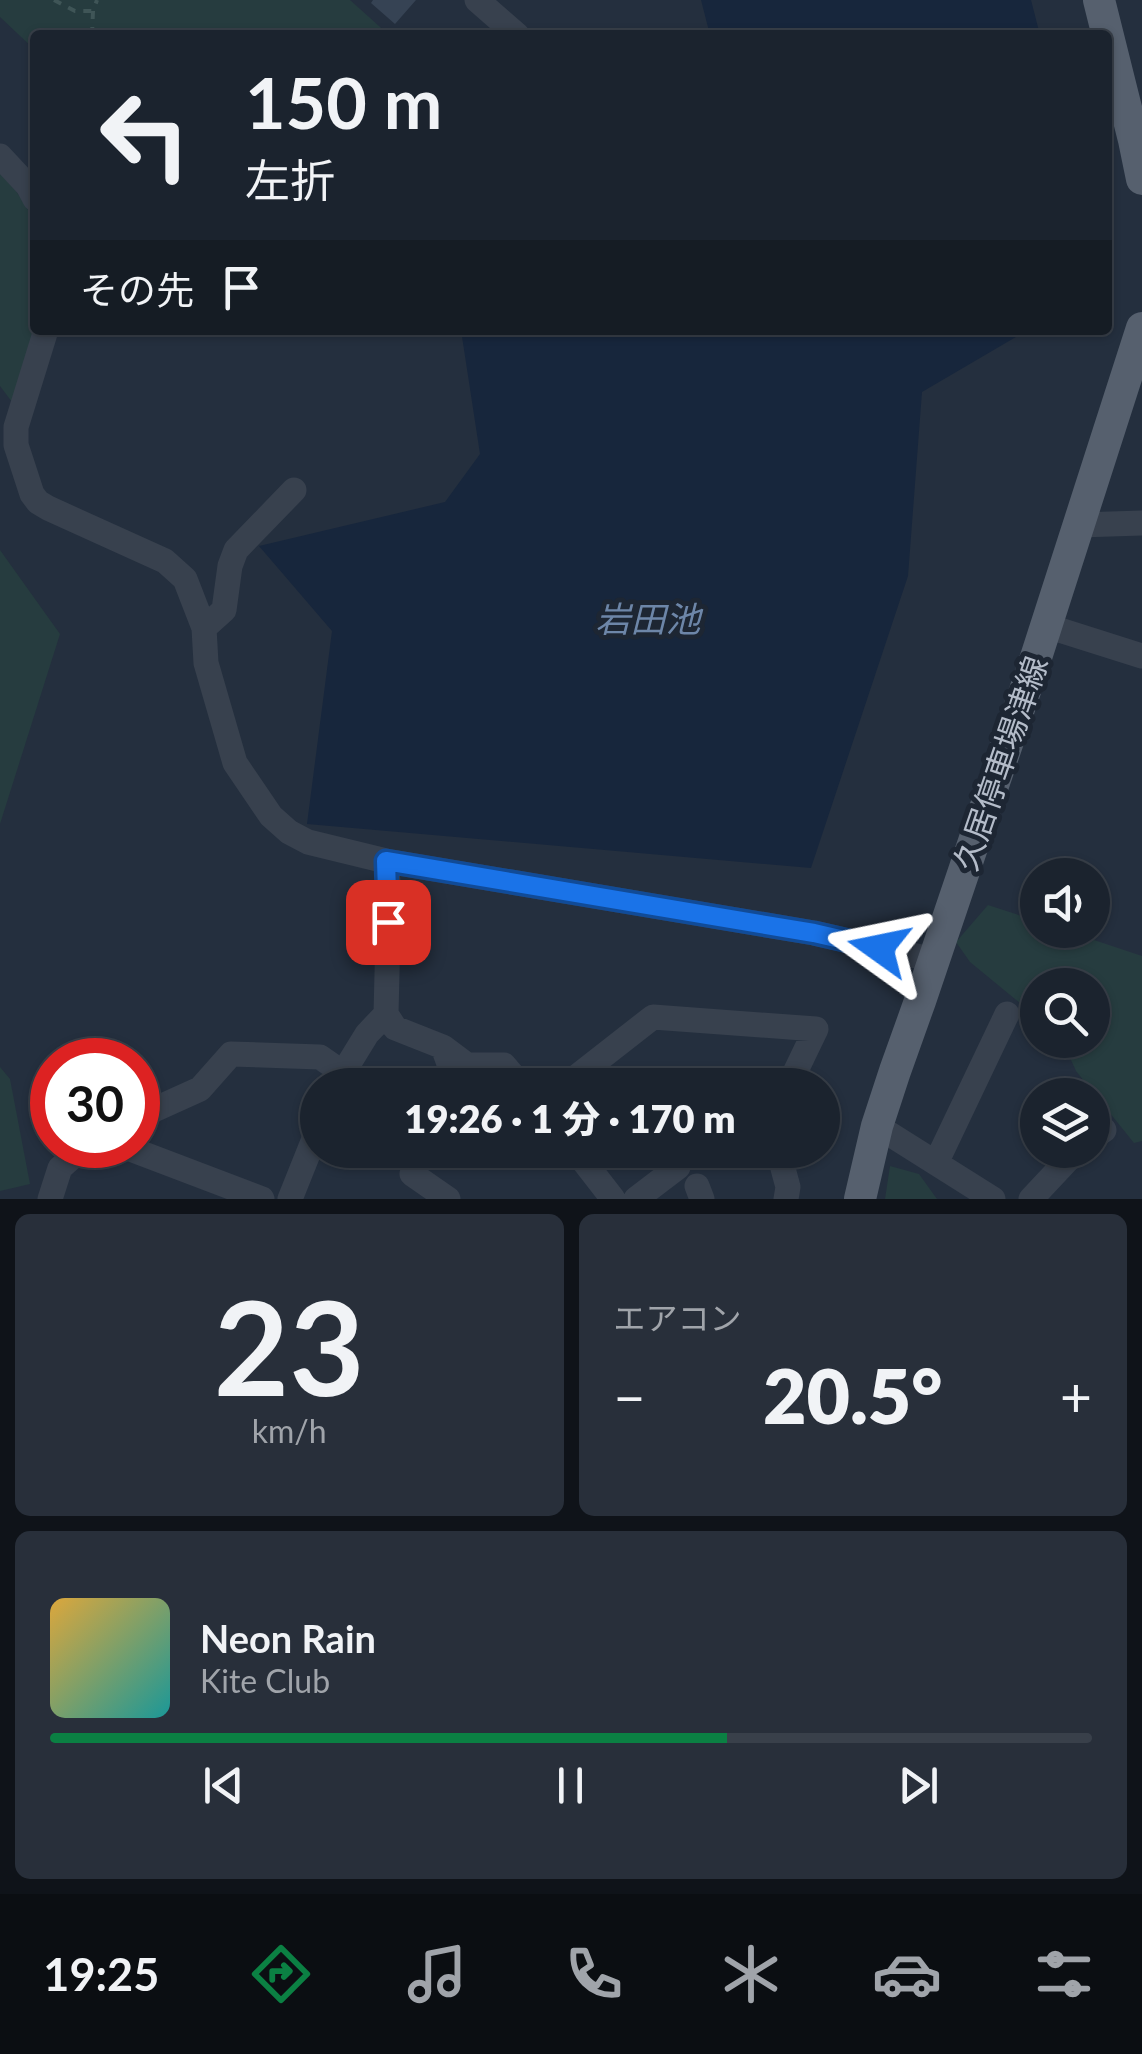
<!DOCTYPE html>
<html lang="ja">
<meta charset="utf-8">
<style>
body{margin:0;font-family:Lato,"Noto Sans JP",sans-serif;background:#282f3a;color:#f1f3f6;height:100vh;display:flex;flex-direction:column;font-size:38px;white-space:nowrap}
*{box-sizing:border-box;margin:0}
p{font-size:32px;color:#a0a4aa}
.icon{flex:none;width:55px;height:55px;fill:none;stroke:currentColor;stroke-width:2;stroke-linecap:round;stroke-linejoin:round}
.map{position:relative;height:1199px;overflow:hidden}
.side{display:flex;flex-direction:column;gap:15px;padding:15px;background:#0f1319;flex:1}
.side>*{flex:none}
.guide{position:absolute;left:30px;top:30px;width:1082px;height:305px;border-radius:10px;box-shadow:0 2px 8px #0004,0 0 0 2px #39404a;background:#1b232e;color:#f1f3f6;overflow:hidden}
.buttons{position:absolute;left:1020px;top:858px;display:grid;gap:20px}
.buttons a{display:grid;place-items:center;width:90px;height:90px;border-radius:50%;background:#1b232e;box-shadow:0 2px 8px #0004,0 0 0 2px #39404a;font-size:50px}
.speed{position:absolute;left:30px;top:1038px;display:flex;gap:20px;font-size:50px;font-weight:700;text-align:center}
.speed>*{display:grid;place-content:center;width:130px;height:130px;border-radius:50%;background:#1b232e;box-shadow:0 2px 8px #0004,0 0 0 2px #39404a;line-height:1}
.speed .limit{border:15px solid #d22;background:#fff;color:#111}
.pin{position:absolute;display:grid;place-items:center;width:85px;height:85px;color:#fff;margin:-42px;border-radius:20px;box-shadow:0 5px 15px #0006}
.me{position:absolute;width:110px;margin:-55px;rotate:282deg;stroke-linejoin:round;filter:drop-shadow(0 0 8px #0008)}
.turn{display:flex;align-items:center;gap:35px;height:210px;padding:0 50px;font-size:45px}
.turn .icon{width:130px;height:130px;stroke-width:2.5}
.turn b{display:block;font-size:70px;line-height:85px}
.then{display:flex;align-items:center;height:95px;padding:0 50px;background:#0003;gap:20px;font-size:38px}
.big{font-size:75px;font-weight:800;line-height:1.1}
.side .card{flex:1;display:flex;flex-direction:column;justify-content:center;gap:15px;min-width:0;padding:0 35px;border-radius:15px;background:#282f3a}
.side .dial{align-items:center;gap:0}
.dial b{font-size:130px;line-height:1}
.song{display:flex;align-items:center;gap:30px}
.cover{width:120px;height:120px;border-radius:15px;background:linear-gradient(135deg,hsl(40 70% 55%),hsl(180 70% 35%))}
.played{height:10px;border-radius:5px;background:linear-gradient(90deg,#0b8043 65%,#39404a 65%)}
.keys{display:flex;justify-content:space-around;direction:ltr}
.heat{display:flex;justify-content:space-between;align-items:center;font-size:55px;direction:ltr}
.side .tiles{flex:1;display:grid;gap:15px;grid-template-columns:1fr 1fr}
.card:last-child{grid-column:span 2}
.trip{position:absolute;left:300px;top:1068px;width:540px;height:100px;border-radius:50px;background:#1b232e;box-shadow:0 2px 8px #0004,0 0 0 2px #39404a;font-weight:800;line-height:100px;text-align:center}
.menu{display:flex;height:160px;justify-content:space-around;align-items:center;background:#0b0e12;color:#a0a4aa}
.menu .icon{width:70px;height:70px}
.menu .current{color:#0b8043}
.menu b{font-size:45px;color:#f1f3f6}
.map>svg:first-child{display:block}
.green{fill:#263c3f}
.water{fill:#17263c}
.building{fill:#364354}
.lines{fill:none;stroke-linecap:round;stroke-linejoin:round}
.path{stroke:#3f5557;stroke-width:4;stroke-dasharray:8 8;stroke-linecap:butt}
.minor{stroke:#38414e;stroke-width:25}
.major{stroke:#56606e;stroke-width:32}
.route-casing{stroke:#114b97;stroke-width:25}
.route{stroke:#1a73e8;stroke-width:18}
.labels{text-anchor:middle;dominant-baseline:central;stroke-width:10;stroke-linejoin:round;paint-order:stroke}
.street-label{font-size:32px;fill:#b4bcc9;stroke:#1d2633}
.water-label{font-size:35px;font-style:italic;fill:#6d86a8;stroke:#1d2633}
</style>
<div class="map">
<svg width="1142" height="1199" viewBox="0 0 1142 1199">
<rect width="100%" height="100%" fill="#242f3e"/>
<path class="green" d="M 0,0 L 350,0 L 389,35 L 35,35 L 35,50 L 0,17 Z
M 0,173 L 16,191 L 35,221 L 35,330 L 12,402 L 0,386 Z
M 0,550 L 60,634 L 0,824 Z
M 988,905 L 1037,921 L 1038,930 L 1064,930 L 1142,956 L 1142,1141 L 1134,1143 L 1076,1071 L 1062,1040 L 1092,1040 L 1092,985 L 1038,985 L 1037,1017 L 970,962 L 956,942 Z
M 0,1067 L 10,1079 L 30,1184 L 0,1191 Z
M 890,1166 L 919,1174 L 937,1199 L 885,1199 Z"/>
<path class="water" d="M 701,0 L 1031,0 L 1040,35 L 710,35 Z
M 461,330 L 1028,330 L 922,392 L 908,576 L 811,868 L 307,824 L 332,631 L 259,546 L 445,502 L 480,454 Z"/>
<path class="building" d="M 373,0 L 416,0 L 395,24 L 371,3 Z"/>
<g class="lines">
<path class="path" d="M 54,0 L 75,11 L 93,11
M 92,35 L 93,11 L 97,0"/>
<path class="minor" d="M 477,0 L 517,35
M 0,156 L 28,186 L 35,199
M 46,330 L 16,427 L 16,445 L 32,494 L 38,502 L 48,508 L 165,561 L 185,579 L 204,628 L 206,663 L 235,763 L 271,816 L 289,832 L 308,842 L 386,861 L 814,933 L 934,960
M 1079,525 L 1142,523
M 1047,626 L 1142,656
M 204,628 L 224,610 L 230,566 L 236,550 L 294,490
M 386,861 L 389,892 L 386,1014 L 395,1028 L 443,1047 L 452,1072 L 446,1085
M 443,1047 L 467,1065 L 504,1065 L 521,1085
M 566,1085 L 653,1017 L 816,1029 L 789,1085
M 138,1117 L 200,1089 L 231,1054 L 320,1057 L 343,1073 L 367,1034 L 386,1014
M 877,1126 L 993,1199
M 1092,1138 L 1104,1130
M 120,1145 L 262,1199
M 421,1150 L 412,1174 L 448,1199
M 575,1150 L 613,1199
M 778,1150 L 788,1187 L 786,1199
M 936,1163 L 1007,1014
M 697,1186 L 702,1199
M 50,1199 L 60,1168 L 86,1145
M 290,1199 L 318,1129
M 636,1199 L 678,1167
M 1031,1199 L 1077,1150"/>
<path class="major" d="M 1099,0 L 1134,140 L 1142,179
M 860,1199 L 877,1126 L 895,1071 L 920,1001 L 1030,676 L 1142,328"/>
</g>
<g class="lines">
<g class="route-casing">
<path id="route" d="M 388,922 L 386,861 L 814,933 L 879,948"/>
</g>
<use href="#route" class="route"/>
</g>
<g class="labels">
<g class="street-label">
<text transform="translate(1000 763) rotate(-71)">久居停車場津線</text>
</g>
<g class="water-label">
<text x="648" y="618">岩田池</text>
</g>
</g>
</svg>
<div class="buttons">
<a><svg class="icon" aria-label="sound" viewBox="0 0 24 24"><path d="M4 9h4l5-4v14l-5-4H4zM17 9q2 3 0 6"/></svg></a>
<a><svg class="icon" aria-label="search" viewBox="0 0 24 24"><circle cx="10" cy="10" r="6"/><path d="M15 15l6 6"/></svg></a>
<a><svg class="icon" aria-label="layers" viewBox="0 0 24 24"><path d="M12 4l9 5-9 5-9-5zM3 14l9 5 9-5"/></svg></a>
</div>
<div class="speed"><div class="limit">30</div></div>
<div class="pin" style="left:388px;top:922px;background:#d93025"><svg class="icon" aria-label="arrive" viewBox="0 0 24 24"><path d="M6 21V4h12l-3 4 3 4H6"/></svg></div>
<svg class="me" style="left:879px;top:948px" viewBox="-20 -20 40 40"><path d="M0-17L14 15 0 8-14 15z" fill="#1a73e8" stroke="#fff" stroke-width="4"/></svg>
<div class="trip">19:26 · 1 分 · 170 m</div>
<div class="guide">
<div class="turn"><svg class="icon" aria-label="left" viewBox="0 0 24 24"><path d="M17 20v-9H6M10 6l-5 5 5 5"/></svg><div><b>150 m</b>左折</div></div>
<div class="then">その先<svg class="icon" aria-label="arrive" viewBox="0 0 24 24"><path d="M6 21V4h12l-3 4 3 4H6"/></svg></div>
</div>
</div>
<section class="side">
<div class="tiles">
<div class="card dial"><b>23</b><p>km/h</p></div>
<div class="card"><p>エアコン</p>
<div class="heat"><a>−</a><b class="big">20.5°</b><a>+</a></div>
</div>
<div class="card">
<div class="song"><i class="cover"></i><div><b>Neon Rain</b><p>Kite Club</p></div></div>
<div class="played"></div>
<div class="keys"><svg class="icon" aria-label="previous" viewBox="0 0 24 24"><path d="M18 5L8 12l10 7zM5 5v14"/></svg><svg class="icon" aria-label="pause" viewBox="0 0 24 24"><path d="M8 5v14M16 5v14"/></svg><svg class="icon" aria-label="next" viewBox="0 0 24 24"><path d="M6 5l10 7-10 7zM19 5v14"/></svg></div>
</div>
</div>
</section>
<nav class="menu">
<b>19:25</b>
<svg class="icon current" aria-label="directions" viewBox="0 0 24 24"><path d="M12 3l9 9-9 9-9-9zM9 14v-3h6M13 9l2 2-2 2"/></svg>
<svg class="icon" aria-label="music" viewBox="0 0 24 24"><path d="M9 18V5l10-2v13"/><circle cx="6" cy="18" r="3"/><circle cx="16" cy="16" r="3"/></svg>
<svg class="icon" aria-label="phone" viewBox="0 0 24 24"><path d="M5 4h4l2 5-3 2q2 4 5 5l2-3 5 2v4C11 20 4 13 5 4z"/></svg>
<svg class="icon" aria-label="climate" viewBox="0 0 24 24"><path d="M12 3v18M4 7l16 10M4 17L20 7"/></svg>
<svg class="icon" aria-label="car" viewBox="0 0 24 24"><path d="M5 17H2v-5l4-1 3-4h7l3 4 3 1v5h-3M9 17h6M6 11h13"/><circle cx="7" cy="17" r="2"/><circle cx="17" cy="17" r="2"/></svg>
<svg class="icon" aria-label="filters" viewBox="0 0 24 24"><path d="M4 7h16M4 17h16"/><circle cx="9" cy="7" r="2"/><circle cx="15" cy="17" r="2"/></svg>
</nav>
